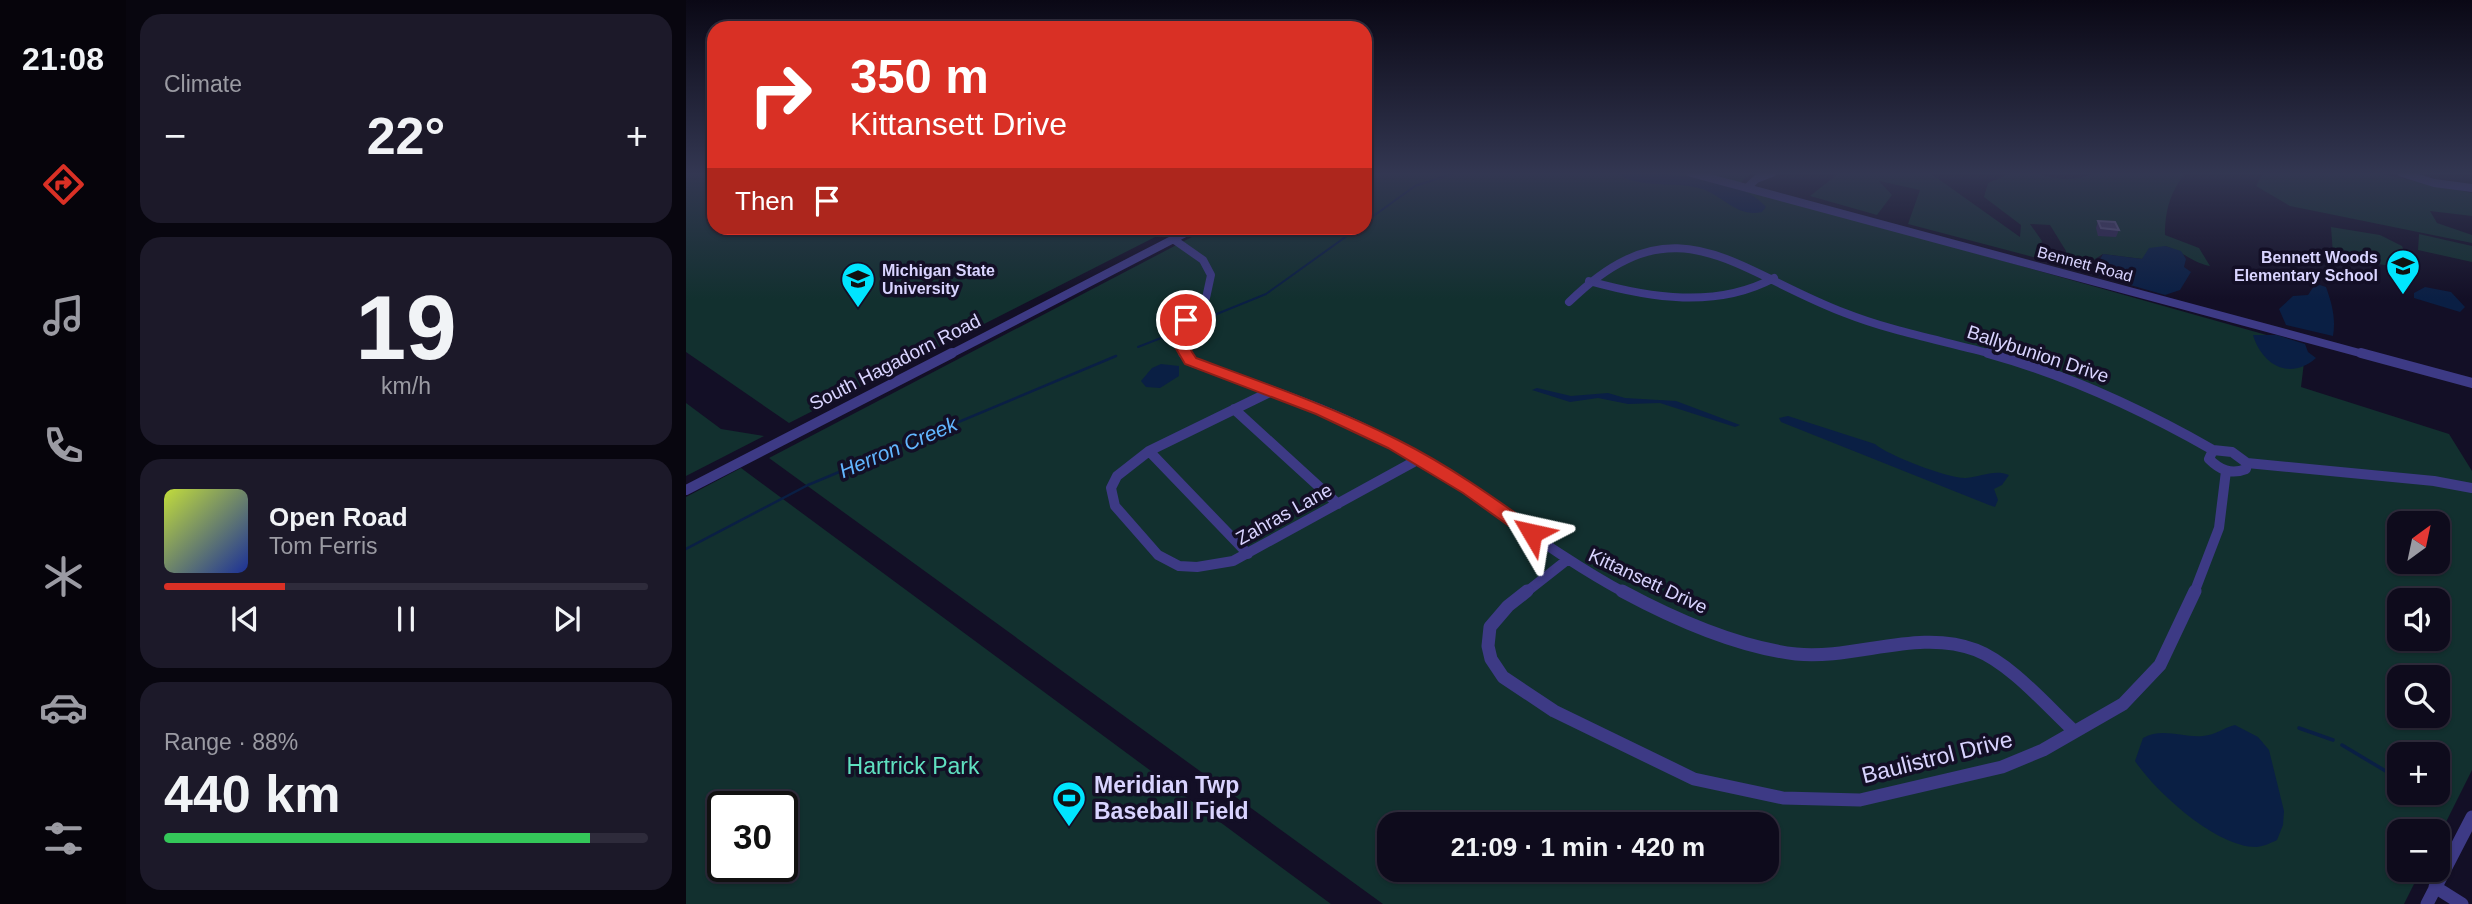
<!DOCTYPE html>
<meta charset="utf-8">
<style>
body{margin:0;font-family:Arial,sans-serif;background:#1c1929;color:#f1f3f6;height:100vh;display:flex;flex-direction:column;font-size:26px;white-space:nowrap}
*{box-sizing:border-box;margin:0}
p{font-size:23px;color:#9b9ba3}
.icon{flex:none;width:38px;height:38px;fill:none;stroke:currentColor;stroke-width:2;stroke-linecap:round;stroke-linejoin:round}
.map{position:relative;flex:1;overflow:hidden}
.details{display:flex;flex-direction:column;gap:14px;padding:14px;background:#08060f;width:560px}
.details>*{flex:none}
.guide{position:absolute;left:21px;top:21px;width:665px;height:214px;border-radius:21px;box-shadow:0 2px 5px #0004,0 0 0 2px #2e2b3b;background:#d93025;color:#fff;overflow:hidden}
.needle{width:46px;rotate:33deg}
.fabs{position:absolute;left:1701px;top:511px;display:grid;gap:14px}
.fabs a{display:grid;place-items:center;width:63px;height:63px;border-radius:14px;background:#0e0b1c;box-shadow:0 2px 5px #0004,0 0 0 2px #2e2b3b;font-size:35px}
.speed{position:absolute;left:21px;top:791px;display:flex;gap:14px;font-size:35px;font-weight:700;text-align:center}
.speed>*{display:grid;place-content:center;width:91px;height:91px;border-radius:50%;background:#0e0b1c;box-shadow:0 2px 5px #0004,0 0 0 2px #2e2b3b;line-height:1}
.speed .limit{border:4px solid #111;border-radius:10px;background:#fff;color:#111}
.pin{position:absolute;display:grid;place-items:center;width:60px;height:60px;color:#fff;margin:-30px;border:4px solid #fff;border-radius:50%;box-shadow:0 2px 7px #0007}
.me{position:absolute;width:77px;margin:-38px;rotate:306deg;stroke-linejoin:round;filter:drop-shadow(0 0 5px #0008)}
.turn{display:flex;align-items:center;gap:24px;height:147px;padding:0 28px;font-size:32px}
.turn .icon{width:91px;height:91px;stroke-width:2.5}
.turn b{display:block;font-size:49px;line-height:60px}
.then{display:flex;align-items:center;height:66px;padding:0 28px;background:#0003;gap:14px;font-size:26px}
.big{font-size:52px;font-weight:800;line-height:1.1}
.details .widget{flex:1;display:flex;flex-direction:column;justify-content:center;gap:10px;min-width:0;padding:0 24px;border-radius:21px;background:#1c1929}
.details .dial{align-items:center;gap:0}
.dial b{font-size:91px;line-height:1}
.song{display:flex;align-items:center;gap:21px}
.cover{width:84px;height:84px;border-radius:10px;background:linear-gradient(135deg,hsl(70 70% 55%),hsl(230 70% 35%))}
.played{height:7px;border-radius:4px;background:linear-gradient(90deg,#d93025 25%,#2e2b3b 25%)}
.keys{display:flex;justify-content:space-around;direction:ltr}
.heat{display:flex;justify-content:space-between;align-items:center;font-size:38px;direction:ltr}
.charge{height:10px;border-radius:5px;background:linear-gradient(90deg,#34c759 88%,#2e2b3b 0)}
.trip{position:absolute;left:691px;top:812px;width:402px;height:70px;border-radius:21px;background:#0e0b1c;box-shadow:0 2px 5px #0004,0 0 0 2px #2e2b3b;font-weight:800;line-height:70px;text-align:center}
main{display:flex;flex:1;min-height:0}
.tab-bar{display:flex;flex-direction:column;width:126px;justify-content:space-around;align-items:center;background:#06040b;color:#9b9ba3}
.tab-bar .icon{width:49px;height:49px}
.tab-bar .current{color:#d93025}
.tab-bar b{font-size:32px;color:#f1f3f6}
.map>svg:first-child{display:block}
.green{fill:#12302f;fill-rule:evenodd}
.water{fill:#0a1f44}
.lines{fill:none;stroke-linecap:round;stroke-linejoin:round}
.stream-far2{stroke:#0a1f44;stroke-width:2}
.stream-far1{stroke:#0a1f44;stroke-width:2.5}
.stream{stroke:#0a1f44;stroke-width:3.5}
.minor-far2{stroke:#3d3a85;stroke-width:8}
.minor-far1{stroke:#3d3a85;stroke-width:10}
.minor{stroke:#3d3a85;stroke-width:13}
.wall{fill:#312854}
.building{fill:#433a66;stroke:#5a527e;stroke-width:2}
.route{fill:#d93025;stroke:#8d1f18;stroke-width:2}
.labels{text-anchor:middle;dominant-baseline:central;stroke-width:7;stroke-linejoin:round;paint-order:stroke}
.far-poi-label{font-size:16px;font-weight:bold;fill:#d9d4ff;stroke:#130f26;text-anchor:end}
.far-street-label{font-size:16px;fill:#d9d4ff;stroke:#130f26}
.street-label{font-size:19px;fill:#d9d4ff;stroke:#130f26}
.water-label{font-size:21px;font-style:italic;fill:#62b6ff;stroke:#130f26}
.near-street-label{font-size:23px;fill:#d9d4ff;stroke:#130f26}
.near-park-label{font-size:23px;fill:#5fe0c0;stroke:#130f26}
.near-poi-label{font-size:23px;font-weight:bold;fill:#d9d4ff;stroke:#130f26;text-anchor:start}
</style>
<main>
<nav class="tab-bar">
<b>21:08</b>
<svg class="icon current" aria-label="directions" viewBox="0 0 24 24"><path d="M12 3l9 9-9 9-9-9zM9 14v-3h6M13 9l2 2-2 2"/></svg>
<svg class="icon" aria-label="music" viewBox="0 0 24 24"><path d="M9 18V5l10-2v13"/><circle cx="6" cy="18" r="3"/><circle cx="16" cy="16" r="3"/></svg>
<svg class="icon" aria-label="phone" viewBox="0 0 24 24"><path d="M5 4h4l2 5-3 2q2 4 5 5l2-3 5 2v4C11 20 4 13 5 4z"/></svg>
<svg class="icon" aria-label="climate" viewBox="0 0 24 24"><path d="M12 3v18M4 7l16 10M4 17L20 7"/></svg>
<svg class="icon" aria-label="car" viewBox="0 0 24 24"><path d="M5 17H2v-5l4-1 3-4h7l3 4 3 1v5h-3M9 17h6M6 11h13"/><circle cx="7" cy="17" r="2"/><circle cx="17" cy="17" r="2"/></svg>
<svg class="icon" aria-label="filters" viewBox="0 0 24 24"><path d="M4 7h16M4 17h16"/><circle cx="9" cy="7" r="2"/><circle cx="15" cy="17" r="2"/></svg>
</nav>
<section class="details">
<div class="widget"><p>Climate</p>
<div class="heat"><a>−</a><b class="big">22°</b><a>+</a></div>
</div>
<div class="widget dial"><b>19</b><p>km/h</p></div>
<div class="widget">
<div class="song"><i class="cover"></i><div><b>Open Road</b><p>Tom Ferris</p></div></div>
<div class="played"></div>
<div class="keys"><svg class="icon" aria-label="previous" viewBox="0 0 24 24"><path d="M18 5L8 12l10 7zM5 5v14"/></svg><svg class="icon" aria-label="pause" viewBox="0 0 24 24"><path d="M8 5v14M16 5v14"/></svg><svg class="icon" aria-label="next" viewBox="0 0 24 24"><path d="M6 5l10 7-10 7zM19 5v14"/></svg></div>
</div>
<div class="widget"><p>Range · 88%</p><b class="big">440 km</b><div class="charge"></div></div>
</section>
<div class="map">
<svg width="1786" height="904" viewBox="0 0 1786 904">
<rect width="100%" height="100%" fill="#130f26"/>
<path class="green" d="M 0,173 L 28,173 L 28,228 L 275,228 L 266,231 L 269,233 L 283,228 L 472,228 L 481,231 L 103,423 L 0,352 Z
M 679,173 L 1065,173 L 1051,186 L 1620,346 L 1615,387 L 1763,434 L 1786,471 L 1786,770 L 1752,838 L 1752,831 L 1713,831 L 1713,870 L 1735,870 L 1718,904 L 697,904 L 83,458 L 523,228 L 679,228 ZM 1713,523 L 1752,523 L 1752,562 L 1713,562 ZM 1713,600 L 1752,600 L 1752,639 L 1713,639 ZM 1713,677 L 1752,677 L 1752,716 L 1713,716 ZM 1713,754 L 1752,754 L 1752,793 L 1713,793 ZM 704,824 L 1082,824 L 1082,870 L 704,870 Z
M 1153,173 L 1244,173 L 1334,237 L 1335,225 L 1298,197 L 1302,183 L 1325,173 L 1359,173 L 1356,175 C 1372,180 1392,181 1407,173 L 1499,173 C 1484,193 1479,211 1479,235 L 1513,248 L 1524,266 C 1507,263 1496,251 1479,246 L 1456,259 L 1417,254 L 1393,269 L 1378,265 L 1380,251 L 1364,225 L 1344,224 L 1356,241 L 1351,258 L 1222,224 L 1234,190 L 1193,181 L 1206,195 L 1191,215 L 1124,196 Z
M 1577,173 L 1690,173 L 1786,193 L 1786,216 L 1744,211 L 1751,223 L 1786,235 L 1786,243 L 1604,206 L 1570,186 Z
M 1645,227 L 1694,235 L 1716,246 L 1726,269 L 1657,259 L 1647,254 Z
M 1733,234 L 1786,246 L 1786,262 L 1732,250 Z
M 0,403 L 35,429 L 78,436 L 0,476 Z
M 55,468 L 645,904 L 0,904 L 0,497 ZM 37,807 L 96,807 L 96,866 L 37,866 Z"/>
<path class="water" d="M 930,173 C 970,173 1053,174 1080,207 L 1076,212 C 1052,218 1037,196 1016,189 C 989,180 955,190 930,173 Z
M 1479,246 L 1495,251 L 1500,259 L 1498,267 L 1505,272 L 1494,290 L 1479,295 L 1406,274 L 1417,254 L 1456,259 L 1463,248 Z
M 1634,285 L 1640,287 C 1646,304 1650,318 1647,336 L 1600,325 L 1593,309 L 1607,296 L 1622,295 L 1628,286 Z
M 1739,287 L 1765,292 L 1779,307 L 1774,312 L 1728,298 L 1728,293 Z
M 1567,335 L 1591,335 L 1619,344 L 1622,352 L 1630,358 C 1604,381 1576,365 1567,335 Z
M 475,364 L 493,366 L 493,376 L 474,388 L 460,387 L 455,381 L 466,368 Z
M 851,388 L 885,396 L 922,393 L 939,398 L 990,401 L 1054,425 L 1049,427 L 974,403 L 942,404 L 912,398 L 884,402 L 846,390 Z
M 1102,416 L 1189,444 C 1201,455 1263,479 1280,478 C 1295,477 1308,469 1323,475 L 1316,485 L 1308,489 L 1312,500 L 1309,507 L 1303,505 L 1095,422 L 1093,418 Z
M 1549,725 L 1572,737 L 1583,750 L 1598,811 L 1597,825 L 1591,840 C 1585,843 1576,847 1570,847 C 1530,847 1470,792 1449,761 L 1457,738 C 1477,727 1496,738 1517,736 C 1530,735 1537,728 1549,725 Z"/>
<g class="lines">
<path class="stream-far2" d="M 679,222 L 729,186 L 768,173
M 516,320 L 580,294 L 672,228
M 452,347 L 480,336"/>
<path class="stream-far1" d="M 0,549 L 122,485 L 430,356"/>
<path class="stream" d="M 1613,728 L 1647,740
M 1656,745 L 1713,779"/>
<path class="minor-far2" d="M 1005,173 L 1681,355
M 1716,173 L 1748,183 L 1786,188
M 1061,188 L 1070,179 L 1086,173
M 487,239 L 517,260 L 525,275 L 520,298 L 492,334 L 499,355
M 903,281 C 964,298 1030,309 1088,278
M 883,302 C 990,197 1048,271 1159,313 C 1207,332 1259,341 1309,355
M 263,355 L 509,228"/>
<path class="minor-far1" d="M 497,353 L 504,361 C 573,387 647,409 711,446 C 790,491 859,550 939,593
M 1302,353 C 1382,375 1455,409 1527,450
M 1675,353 L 1786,383
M 586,391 L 463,451 L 431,476 L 425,488 L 429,506 L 472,555 L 493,566 L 511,567 L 547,561 L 733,459
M 548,409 L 652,504
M 1527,450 L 1546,452 L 1561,463 L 1560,469 C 1545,475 1534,470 1523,459 Z
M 463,451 L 562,554
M 1561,463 L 1748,481 L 1786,488
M 0,490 L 266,353
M 839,593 L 881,560
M 1508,593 L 1533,528 L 1540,471"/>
<path class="minor" d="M 841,591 L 822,606 L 804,627 L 802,646 L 805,659 L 817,677 L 868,711 L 1008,779 L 1097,798 L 1174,800 L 1316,767 L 1357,750 L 1437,704 L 1474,665 L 1509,591
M 936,591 C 988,619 1051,647 1110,654 C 1169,660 1233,628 1290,650 C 1324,663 1361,706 1388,731
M 1749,887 L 1776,904
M 1741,904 L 1786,817"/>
</g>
<path class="wall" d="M 1412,221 L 1433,230 L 1430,237 L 1412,236 L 1410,228 Z"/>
<path class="building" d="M 1412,221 L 1429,222 L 1433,230 L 1415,228 Z"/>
<linearGradient id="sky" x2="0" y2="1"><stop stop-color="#0a0815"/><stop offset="0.58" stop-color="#333752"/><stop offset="1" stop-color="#333752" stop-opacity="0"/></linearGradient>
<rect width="1786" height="299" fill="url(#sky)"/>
<path class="route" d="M 500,316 L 507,320 C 497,337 499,342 510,358 C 578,383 647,407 712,440 C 762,465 807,497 852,529 L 855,533 L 852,538 L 840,538 L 777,493 L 702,448 L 630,414 L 499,364 L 486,342 L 485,334 L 495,317 Z"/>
<defs>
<g id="school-pin" transform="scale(1.75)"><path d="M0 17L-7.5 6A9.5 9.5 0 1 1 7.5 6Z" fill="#00e5ff" stroke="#130f26"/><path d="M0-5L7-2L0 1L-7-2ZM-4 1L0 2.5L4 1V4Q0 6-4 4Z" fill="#111"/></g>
<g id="university-pin" transform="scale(1.75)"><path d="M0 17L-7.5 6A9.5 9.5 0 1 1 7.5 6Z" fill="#00e5ff" stroke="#130f26"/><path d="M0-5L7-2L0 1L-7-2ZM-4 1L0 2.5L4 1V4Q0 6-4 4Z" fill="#111"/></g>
<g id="stadium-pin" transform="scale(1.75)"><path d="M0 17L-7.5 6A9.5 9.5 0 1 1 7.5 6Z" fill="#00e5ff" stroke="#130f26"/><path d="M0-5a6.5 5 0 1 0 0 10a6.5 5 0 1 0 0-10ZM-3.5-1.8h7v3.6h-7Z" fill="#111"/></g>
</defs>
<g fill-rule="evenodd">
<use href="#school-pin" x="1717" y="266"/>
<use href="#university-pin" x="172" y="279"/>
<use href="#stadium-pin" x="383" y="798"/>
</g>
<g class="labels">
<g class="far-poi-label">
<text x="1692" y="257">Bennett Woods<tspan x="1692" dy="18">Elementary School</tspan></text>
<text x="196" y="270" text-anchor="start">Michigan State<tspan x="196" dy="18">University</tspan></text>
</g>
<g class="far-street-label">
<text transform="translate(1399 264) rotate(15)">Bennett Road</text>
</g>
<g class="street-label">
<text transform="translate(1352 354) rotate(18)">Ballybunion Drive</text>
<text transform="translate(209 362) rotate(-27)">South Hagadorn Road</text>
<text transform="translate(598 514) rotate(-29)">Zahras Lane</text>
<text transform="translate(962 581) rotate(25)">Kittansett Drive</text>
</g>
<g class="water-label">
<text transform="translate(212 447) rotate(-23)">Herron Creek</text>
</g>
<g class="near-street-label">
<text transform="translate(1251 757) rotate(-14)">Baulistrol Drive</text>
</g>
<g class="near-park-label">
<text x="227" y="766">Hartrick Park</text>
</g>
<g class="near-poi-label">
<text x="408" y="785">Meridian Twp<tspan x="408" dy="26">Baseball Field</tspan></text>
</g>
</g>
</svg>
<div class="fabs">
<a><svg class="needle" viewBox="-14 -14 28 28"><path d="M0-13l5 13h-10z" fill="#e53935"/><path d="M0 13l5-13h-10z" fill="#9b9ba3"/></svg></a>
<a><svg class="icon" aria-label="sound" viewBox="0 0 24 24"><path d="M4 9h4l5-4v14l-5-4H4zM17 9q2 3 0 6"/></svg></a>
<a><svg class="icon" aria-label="search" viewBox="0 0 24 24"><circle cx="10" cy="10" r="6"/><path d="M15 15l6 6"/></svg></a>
<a>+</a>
<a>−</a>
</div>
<div class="speed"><div class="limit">30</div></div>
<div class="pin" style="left:500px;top:320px;background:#d93025"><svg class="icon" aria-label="arrive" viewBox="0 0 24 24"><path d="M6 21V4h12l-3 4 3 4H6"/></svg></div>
<svg class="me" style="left:846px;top:533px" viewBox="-20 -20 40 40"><path d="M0-17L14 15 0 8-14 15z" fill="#d93025" stroke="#fff" stroke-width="4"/></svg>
<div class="trip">21:09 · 1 min · 420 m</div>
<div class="guide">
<div class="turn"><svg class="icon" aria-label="right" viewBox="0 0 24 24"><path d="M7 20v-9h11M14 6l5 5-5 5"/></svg><div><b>350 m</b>Kittansett Drive</div></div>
<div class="then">Then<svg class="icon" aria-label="arrive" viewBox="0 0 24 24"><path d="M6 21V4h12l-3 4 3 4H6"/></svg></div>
</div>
</div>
</main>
